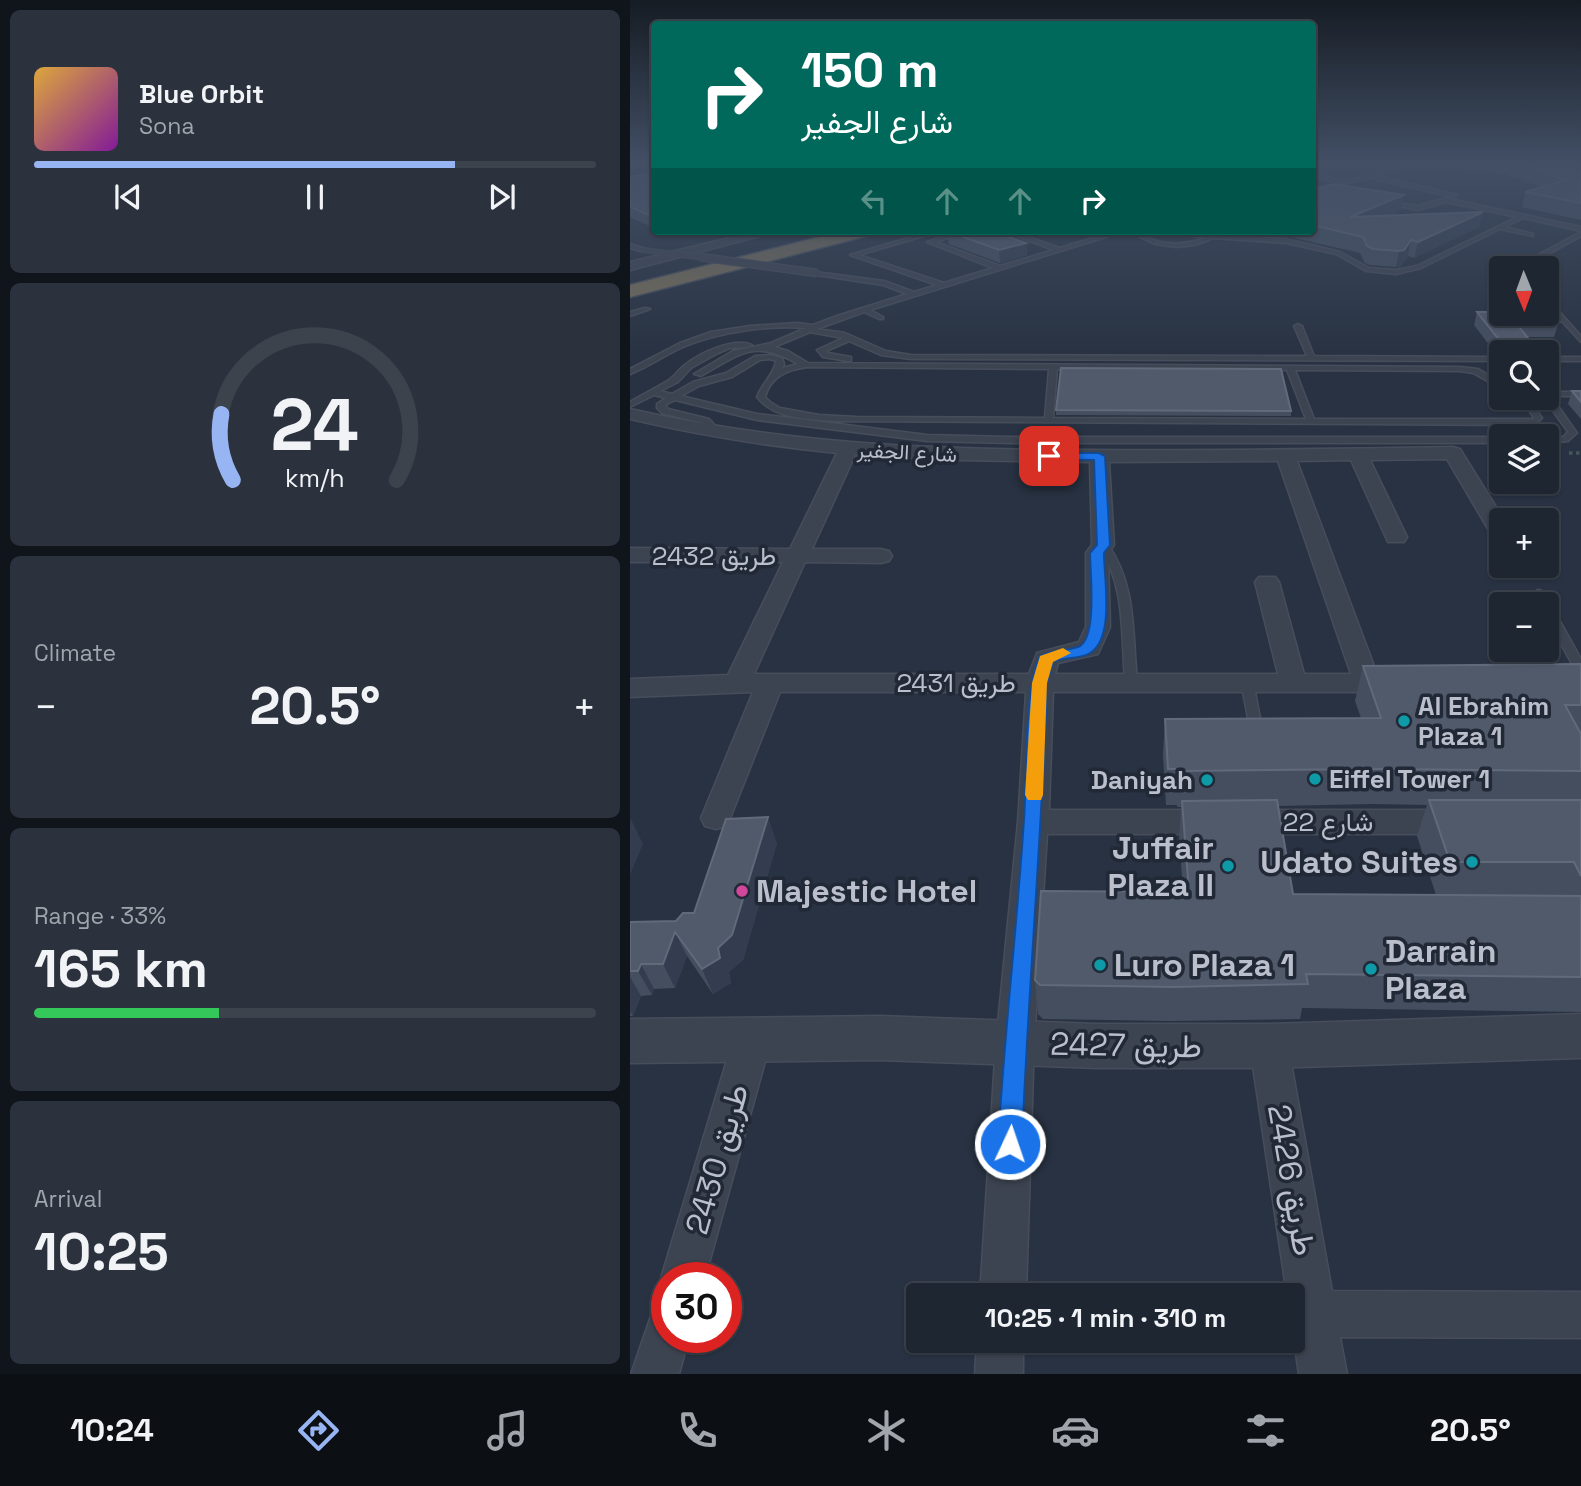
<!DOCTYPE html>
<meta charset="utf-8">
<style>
body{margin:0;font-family:"Space Grotesk",Vazirmatn,sans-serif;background:#2b323e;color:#f1f3f6;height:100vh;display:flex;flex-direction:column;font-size:26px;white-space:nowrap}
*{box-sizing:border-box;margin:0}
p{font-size:23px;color:#a1a5ac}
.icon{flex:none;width:38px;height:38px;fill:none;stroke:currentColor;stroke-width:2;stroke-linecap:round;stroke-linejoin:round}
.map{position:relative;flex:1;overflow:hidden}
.side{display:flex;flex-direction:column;gap:10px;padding:10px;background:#10151c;width:630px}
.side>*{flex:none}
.banner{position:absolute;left:21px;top:21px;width:665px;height:214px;border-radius:7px;box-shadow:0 2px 5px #0004,0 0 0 2px #3c434d;background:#00695c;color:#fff;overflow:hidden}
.needle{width:46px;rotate:179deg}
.controls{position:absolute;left:859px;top:256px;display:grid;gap:14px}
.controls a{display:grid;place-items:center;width:70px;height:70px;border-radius:7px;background:#1e2632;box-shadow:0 2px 5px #0004,0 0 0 2px #3c434d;font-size:35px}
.speed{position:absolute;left:21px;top:1262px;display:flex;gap:14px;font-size:35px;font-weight:700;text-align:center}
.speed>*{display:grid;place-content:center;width:91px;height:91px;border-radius:50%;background:#1e2632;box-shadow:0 2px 5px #0004,0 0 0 2px #3c434d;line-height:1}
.speed .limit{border:10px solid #d22;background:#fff;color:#111}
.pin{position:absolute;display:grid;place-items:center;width:60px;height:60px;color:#fff;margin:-30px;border-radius:14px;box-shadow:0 4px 10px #0006}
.me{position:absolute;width:77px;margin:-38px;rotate:3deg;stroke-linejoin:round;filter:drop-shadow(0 0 5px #0008)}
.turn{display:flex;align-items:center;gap:24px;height:147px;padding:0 35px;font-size:32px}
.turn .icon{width:91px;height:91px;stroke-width:2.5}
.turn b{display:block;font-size:49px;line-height:60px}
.lanes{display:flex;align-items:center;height:66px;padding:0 35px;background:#0003;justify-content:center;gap:35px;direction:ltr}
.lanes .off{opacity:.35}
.big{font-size:52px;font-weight:700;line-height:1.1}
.side .card{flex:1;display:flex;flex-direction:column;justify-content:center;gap:10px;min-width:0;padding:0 24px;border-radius:10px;background:#2b323e}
.side .dial{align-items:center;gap:0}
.dial svg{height:182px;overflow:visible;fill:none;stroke:#3c434d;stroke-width:7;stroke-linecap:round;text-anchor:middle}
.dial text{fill:#f1f3f6;stroke:none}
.song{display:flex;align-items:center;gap:21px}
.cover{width:84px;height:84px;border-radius:10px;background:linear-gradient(135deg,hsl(40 70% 55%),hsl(290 70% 35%))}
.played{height:7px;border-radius:4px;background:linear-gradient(90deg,#97b4f3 75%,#3c434d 75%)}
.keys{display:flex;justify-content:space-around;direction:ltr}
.heat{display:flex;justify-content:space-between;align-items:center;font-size:38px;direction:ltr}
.charge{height:10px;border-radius:5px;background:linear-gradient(90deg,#34c759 33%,#3c434d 0)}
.trip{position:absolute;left:276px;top:1283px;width:399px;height:70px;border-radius:7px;background:#1e2632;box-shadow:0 2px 5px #0004,0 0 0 2px #3c434d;font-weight:700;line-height:70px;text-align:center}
.menu{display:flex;height:112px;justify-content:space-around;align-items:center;background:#0c0f14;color:#a1a5ac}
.menu .icon{width:49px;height:49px}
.menu .active{color:#97b4f3}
.menu b{font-size:32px;color:#f1f3f6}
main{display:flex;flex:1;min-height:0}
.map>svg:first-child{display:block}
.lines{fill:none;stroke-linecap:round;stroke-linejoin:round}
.service-casing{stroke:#464d5b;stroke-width:3}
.minor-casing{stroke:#464d5b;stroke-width:3}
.tertiary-casing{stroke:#464d5b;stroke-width:3}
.motorway-casing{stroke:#474f5c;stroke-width:3}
.path{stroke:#44575a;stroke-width:3.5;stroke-dasharray:3.5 3.5;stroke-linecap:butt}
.service{fill:#3d4451;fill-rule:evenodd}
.minor{fill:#3d4451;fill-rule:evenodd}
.tertiary{fill:#3d4451;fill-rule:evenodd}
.motorway{fill:#776e5a;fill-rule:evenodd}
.service-bridge-far1-casing{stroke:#464d5b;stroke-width:6;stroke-linecap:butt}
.service-bridge-casing{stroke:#464d5b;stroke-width:9;stroke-linecap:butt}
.service-bridge-far1{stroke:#3d4451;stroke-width:5}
.service-bridge{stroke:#3d4451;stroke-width:7}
.wall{fill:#444e5f;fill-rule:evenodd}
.shaded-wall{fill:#333d4f}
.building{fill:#515a6b;stroke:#616a7a;stroke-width:2}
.route{fill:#1a73e8;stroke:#114b97;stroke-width:2}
.slow{fill:#f59e0b}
.culture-dot{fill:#0f9aa8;stroke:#212937;stroke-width:2.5}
.hotel-dot{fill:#d1479c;stroke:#212937;stroke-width:2.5}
.labels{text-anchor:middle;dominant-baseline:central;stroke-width:7;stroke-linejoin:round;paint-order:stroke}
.far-street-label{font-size:21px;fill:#babfcb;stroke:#212937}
.street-label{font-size:26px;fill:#babfcb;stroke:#212937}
.poi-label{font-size:26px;font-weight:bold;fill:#babfcb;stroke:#212937;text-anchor:start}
.near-poi-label{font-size:32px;font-weight:bold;fill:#babfcb;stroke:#212937;text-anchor:start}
.near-street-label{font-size:32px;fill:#babfcb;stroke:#212937}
</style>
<main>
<section class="side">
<div class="card">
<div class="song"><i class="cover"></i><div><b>Blue Orbit</b><p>Sona</p></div></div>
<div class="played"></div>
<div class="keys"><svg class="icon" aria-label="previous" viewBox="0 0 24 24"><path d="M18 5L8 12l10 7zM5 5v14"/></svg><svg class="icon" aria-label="pause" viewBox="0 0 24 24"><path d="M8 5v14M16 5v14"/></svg><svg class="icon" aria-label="next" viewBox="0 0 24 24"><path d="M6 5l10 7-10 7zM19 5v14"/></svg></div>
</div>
<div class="card dial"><svg viewBox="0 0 100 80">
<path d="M14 69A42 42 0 1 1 86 69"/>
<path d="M14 69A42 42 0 0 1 9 40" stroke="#97b4f3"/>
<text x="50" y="56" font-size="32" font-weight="700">24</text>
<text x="50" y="72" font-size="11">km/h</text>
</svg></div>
<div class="card"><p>Climate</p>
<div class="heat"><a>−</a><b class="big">20.5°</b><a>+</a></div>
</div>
<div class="card"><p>Range · 33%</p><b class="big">165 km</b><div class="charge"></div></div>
<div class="card"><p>Arrival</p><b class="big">10:25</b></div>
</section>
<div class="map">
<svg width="951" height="1374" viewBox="0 0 951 1374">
<rect width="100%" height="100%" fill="#283242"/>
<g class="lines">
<g class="service-casing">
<path id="service" d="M 773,162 L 779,162 L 747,176 L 827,195 L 824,197 L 752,181 L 742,178 L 717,183 L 702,195 L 700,192 L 711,183 L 682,177 L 682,174 L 715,181 L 742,175 Z
M 816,198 L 951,227 L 951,231 L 893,218 L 875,227 L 903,234 L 903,236 L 870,229 L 791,268 L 766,274 L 736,271 L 706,254 L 656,243 L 583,238 L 565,245 L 546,247 L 525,244 L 510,237 L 514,233 L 506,231 L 534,231 L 656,239 L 710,252 L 739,268 L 766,270 L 787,266 L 887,217 L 816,202 L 787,210 L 754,203 L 757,201 L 787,206 ZM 520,233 L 577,237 C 558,245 534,246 517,237 Z
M 302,231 L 311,231 L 229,255 L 314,283 L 363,268 L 297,242 L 326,232 L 331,233 L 306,242 L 370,266 L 424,250 L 373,231 L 381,231 L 430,248 L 486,231 L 495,231 L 240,310 L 253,317 L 253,319 L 249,319 L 234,312 L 187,329 L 215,333 L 256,351 L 281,355 L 677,356 L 664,326 L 668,324 L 672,326 L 684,356 L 872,357 L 872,361 L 281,359 L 251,355 L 219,341 L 196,351 L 198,353 L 221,357 L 221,361 L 218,361 L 193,357 L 187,350 L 213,338 L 180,332 L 144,347 L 158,351 L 178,363 L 830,367 L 848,369 L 872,383 L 872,389 L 843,373 L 830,371 L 665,370 L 684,419 L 903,419 L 904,418 L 890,397 L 898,397 L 912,418 L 905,425 L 204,421 C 178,419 144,419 127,397 C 132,383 144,375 146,361 L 140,359 L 130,360 L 102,377 L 69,386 L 51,396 L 127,414 L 297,435 L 380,437 L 872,437 L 872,443 L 380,443 L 297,441 L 127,420 L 45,400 L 35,405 L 38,409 L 79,419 L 90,431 L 86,434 L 73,423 L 32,413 L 27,408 L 27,404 L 36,398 L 24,395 L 0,407 L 0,402 C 13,394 26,388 39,380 C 45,376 49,369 55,365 C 70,353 104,337 122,345 L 118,347 L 100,348 L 88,353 L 61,368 L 48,382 L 30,391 L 42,394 L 63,382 L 96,373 L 125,356 L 141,355 L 152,358 L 154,364 L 152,368 L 168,364 C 125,339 111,353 71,376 L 64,374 L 103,351 L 141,343 L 176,328 C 140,325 87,332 53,347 C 35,355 18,367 0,374 L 0,369 L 50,343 L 81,332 L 120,326 L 167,323 L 183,325 L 207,316 L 277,294 L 253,285 L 187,275 L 185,272 L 254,281 L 284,292 L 307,285 L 220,255 ZM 177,367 L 419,369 L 415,418 L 227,417 L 189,415 L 150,408 L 140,402 L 135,397 C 141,376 157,370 177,367 ZM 427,369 L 657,370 L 676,419 L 423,418 Z
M 951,232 L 951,236 L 911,258 L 906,268 L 900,268 L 906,256 Z
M 0,244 L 16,249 L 17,250 L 14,252 L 0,248 Z
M 917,282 L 925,292 L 925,307 L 951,336 L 951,342 L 919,307 Z
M 15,308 L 20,309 L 0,316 L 0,312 Z
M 917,357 L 951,357 L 951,361 L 917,361 Z
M 917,392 L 951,392 L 951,396 L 921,396 L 947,433 L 938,441 L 917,443 L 917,437 L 933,437 L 938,432 L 913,397 L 917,397 Z
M 473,542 L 477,543 C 507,586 502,631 507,681 L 501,685 L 495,681 C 491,634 496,586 468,545 Z
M 908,590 L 912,591 L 920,604 L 918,606 L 923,609 L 951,659 L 951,673 L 945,669 L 917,619 L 917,604 L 908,604 L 903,593 Z
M 617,678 L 623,682 L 631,723 L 625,727 L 619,723 L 611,682 Z"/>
</g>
<g class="minor-casing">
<path id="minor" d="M 128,231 L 149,231 L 0,270 L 0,262 Z
M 0,409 C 153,444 307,450 463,450 C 583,451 703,449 823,447 L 830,449 L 874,520 L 872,520 L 872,540 L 864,539 L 817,459 L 740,460 L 777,537 L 774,542 L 758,542 L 721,460 L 667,461 L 747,674 L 773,677 L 777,683 L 773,689 L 764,692 L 423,692 L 419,810 L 827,810 L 838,814 L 842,822 L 838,830 L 827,834 L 417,834 L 404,1043 L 396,1295 L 350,1295 L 366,1043 L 388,822 L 396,692 L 150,692 L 97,826 L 86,829 L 75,826 L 71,818 L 123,692 L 0,697 L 0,679 L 98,675 L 153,562 L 0,562 L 0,548 L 160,549 L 207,453 C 137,446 68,435 0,419 ZM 225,455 L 327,460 L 460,462 L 462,545 L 456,553 L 456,627 L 449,642 L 407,653 L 399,674 L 124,674 L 175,562 L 251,563 L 259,561 L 262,556 L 259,551 L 251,549 L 182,549 ZM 648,461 L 721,674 L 674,674 L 649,582 L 645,577 L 629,577 L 625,582 L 648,674 L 425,674 L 428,663 L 468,654 L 480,627 L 478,553 L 484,545 L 479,462 Z
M 122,1023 L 135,1028 L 141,1040 L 75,1278 L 37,1278 L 37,1292 L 31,1278 L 103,1040 L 109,1028 Z
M 639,1029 L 652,1034 L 658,1046 L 702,1291 L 951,1292 L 951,1338 L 710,1337 L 717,1374 L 669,1374 L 663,1334 L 663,1295 L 657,1295 L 620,1046 L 626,1034 Z
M 37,1309 L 37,1337 L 59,1337 L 49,1374 L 1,1374 L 21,1316 Z
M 347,1340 L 393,1340 L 393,1374 L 345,1374 Z"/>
</g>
<g class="tertiary-casing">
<path id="tertiary" d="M 951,1014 L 951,1058 L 639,1068 L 467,1068 L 249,1060 L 0,1063 L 0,1019 L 249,1016 L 467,1024 L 639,1024 Z"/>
</g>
<g class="motorway-casing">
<path id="motorway" d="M 213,231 L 243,231 L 240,235 L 0,297 L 0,285 Z"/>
</g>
<path class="path" d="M 939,453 L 951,453"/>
<use href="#service" class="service"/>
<use href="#minor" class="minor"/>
<use href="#tertiary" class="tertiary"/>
<use href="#motorway" class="motorway"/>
<g class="service-bridge-far1-casing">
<path id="service-bridge-far1" d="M 14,250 L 83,259"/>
</g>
<g class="service-bridge-casing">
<path id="service-bridge" d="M 70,257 L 187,273"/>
</g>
<use href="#service-bridge-far1" class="service-bridge-far1"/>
<use href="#service-bridge" class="service-bridge"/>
</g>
<path class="wall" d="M 808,162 L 951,162 L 951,220 L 892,207 L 895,192 L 911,187 L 878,175 Z
M 24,172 L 24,228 L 0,217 L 0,177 Z
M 682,190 L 771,210 L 758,216 L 853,212 L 849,227 L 784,258 L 778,256 L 771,266 L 766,267 L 740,265 L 735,263 L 730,253 L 635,231 L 682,231 Z
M 317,231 L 396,243 L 397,255 L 370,263 L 319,244 Z
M 847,312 L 872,313 L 917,313 L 929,322 L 924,337 L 897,337 L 909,352 L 872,352 L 872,355 L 866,354 L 844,325 Z
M 942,391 L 951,391 L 951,419 L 938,404 Z
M 426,410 L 661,411 L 661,416 L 426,415 Z
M 951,664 L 951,1012 L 672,1008 L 670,1019 L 541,1021 L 413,1019 L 408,1014 L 405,980 L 553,892 L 549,836 L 551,807 L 547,807 L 547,805 L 536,805 L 533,755 L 535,719 L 731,718 L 725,701 L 733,666 ZM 742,804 L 797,805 L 787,836 L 806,895 L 663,894 L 648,806 Z
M 147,843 L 113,960 L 99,972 L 101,983 L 83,994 L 57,956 L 45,988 L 24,989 L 22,995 L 11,996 L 3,1016 L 0,1016 L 0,922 L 46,921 L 64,913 Z"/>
<path class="shaded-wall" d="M 774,195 L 771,210 L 718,233 L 720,217 Z
M 853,212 L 849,227 L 784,258 L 788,242 Z
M 781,240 L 778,256 L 771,266 L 766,267 L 769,251 Z
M 396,243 L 397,255 L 370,263 L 369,250 Z
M 138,817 L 147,843 L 113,960 L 99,972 L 101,983 L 83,994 L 72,969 L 88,948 Z
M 1,819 L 13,844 L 0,875 L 0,822 Z
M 45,932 L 57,956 L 45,988 L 33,964 Z
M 11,964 L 24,989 L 22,995 L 8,971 Z
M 0,977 L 11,996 L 3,1016 L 0,1011 Z"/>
<path class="building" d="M 885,162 L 951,162 L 951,203 L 895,192 L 935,180 Z
M 24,172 L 24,217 L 0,207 L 0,177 Z
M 703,184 L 774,195 L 720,217 L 853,212 L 788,242 L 781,240 L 774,250 L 769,251 L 743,249 L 737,246 L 733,237 L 682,225 L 682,190 Z
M 317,231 L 362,231 L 396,243 L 369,250 Z
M 917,309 L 929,322 L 897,322 L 889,313 L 917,313 Z
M 847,312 L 872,312 L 872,313 L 878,313 L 909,352 L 878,352 L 877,350 L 878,342 L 870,341 Z
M 431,368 L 651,369 L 661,411 L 426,410 Z
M 942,391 L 951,391 L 951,402 Z
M 951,664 L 951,705 L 935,705 L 951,734 L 951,771 L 751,769 L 549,771 L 549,769 L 538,769 L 535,719 L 751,718 L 733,666 Z
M 647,800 L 663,894 L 951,896 L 951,977 L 676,974 L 678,984 L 544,987 L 410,985 L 405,980 L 411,891 L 559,892 L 552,801 Z
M 799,800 L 951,800 L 951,876 L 944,862 L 820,862 Z
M 138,817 L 102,935 L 88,948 L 90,958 L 72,969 L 45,932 L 33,964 L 11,964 L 8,971 L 0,971 L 0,922 L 46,921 L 53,913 L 64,913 L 96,819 Z"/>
<linearGradient id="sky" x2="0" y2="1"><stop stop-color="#161c24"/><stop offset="0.46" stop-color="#424f65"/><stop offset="1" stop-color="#424f65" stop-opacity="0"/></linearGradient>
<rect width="951" height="354" fill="url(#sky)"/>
<path class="route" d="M 419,453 L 469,453 L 475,456 L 480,545 L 474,553 C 474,579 485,638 460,653 C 449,660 435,656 423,662 L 417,683 C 412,837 398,990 392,1144 L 389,1153 L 380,1156 L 371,1153 L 368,1144 C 374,1036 387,928 394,819 C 397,781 394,685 410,656 C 423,650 435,651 448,647 C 468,640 460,572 460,553 L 467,545 L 464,460 L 415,459 L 414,456 Z"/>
<path class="slow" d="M 433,648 L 441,653 L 423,662 L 417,683 L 413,795 L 411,800 L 398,800 L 395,795 L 402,683 L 410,656 Z"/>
<g class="culture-dot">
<circle cx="774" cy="721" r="7"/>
<circle cx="685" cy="779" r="7"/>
<circle cx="577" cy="780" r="7"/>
<circle cx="842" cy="862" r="7"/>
<circle cx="598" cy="866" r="7"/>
<circle cx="470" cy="965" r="7"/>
<circle cx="741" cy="969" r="7"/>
</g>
<circle class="hotel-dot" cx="112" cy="891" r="7"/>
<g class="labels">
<g class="far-street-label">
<text transform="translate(277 452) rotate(3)">شارع الجفير</text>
</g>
<g class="street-label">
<text x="84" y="556">طريق 2432</text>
<text x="326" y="683">طريق 2431</text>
<text x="698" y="822">شارع 22</text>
</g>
<g class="poi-label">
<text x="788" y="706">Al Ebrahim<tspan x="788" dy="30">Plaza 1</tspan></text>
<text x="699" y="779">Eiffel Tower 1</text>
<text x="563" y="780" text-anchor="end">Daniyah</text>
</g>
<g class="near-poi-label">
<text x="584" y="848" text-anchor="end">Juffair<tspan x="584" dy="37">Plaza II</tspan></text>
<text x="828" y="862" text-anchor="end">Udato Suites</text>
<text x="126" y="891">Majestic Hotel</text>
<text x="755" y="951">Darrain<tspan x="755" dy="37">Plaza</tspan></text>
<text x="484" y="965">Luro Plaza 1</text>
</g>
<g class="near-street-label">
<text transform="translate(496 1045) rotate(1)">طريق 2427</text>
<text transform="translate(87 1159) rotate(-74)">طريق 2430</text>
<text transform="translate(662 1180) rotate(80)">طريق 2426</text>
</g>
</g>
</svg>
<div class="controls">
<a><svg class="needle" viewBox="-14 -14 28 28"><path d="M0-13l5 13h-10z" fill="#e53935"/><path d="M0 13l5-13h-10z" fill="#a1a5ac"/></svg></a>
<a><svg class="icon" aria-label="search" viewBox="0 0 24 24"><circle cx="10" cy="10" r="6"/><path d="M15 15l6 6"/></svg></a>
<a><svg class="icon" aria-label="layers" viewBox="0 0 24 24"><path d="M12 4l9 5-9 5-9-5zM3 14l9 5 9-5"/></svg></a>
<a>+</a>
<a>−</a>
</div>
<div class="speed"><div class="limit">30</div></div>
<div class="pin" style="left:419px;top:456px;background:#d93025"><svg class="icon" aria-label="arrive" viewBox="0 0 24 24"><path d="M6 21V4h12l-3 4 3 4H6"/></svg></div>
<svg class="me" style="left:380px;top:1144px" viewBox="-20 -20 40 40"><circle r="17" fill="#1a73e8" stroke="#fff" stroke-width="3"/><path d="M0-11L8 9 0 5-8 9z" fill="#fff"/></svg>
<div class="trip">10:25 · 1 min · 310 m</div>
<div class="banner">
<div class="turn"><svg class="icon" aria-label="right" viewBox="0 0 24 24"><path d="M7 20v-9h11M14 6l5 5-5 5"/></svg><div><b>150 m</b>شارع الجفير</div></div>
<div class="lanes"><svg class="icon off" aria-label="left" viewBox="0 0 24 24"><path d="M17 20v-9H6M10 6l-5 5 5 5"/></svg><svg class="icon off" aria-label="ahead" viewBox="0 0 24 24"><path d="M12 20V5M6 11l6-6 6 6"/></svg><svg class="icon off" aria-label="ahead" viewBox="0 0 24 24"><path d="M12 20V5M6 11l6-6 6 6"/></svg><svg class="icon" aria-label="right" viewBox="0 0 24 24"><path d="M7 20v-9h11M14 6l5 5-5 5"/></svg></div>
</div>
</div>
</main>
<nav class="menu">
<b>10:24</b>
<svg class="icon active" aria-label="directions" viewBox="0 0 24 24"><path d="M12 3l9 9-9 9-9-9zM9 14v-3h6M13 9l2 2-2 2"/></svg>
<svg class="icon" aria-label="music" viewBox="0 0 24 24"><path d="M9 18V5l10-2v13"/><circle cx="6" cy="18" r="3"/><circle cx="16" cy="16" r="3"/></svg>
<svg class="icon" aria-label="phone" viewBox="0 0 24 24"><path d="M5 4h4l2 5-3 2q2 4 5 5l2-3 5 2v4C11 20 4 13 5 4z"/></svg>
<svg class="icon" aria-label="climate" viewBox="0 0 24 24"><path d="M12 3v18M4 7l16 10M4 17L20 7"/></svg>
<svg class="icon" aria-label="car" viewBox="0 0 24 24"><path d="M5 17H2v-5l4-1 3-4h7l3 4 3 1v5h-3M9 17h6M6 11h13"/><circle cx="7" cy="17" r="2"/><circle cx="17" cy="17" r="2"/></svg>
<svg class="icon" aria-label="filters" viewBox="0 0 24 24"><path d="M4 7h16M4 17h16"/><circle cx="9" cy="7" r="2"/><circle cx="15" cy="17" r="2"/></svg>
<b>20.5°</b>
</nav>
